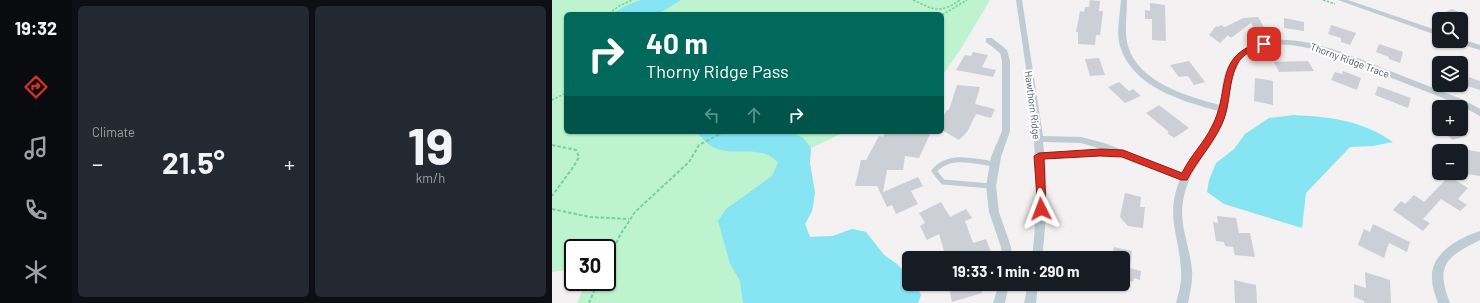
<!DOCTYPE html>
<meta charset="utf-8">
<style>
body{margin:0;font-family:Barlow,sans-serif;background:#242831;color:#f1f3f6;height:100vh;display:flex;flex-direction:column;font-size:15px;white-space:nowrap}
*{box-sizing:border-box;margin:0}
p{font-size:13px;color:#9ea1a6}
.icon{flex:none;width:22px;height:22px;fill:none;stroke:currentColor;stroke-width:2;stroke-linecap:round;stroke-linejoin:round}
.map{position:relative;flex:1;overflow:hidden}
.side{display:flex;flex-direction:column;gap:6px;padding:6px;background:#0d0f14;width:480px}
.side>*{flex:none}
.banner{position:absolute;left:12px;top:12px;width:380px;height:122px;border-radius:6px;box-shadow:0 1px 3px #0004;background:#00695c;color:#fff;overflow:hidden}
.buttons{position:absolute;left:880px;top:12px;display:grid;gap:8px}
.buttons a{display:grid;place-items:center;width:36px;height:36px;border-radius:6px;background:#171b24;box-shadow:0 1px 3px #0004;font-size:20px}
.speed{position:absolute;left:12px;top:239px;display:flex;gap:8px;font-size:20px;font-weight:700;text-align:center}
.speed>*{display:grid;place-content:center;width:52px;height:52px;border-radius:50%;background:#171b24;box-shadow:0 1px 3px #0004;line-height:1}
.speed .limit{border:2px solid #111;border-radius:6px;background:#fff;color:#111}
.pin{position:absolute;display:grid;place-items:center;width:34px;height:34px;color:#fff;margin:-17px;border-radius:8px;box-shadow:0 2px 6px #0006}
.me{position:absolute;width:44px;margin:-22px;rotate:357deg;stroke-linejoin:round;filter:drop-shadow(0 0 3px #0008)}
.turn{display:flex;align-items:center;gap:14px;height:84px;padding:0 16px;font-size:18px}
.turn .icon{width:52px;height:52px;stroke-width:2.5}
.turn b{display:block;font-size:28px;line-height:34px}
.lanes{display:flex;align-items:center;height:38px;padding:0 16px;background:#0003;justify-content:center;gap:20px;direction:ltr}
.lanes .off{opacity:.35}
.big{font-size:30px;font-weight:700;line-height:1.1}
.side .card{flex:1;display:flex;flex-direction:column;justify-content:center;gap:6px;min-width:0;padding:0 14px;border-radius:6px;background:#242831}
.side .dial{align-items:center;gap:0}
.dial b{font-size:52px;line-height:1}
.heat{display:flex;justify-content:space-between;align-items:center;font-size:22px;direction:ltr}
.side .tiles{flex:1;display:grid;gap:6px;grid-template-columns:repeat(2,1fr)}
.trip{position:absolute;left:350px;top:251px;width:228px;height:40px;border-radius:6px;background:#171b24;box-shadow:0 1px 3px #0004;font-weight:700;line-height:40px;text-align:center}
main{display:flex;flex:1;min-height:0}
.tab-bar{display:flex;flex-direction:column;width:72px;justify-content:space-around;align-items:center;background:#090b0e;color:#9ea1a6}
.tab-bar .icon{width:28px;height:28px}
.tab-bar .active{color:#d93025}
.tab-bar b{font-size:18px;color:#f1f3f6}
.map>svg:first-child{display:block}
.green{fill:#bdf3ce}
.water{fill:#86e4f3}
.building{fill:#ccd0d6}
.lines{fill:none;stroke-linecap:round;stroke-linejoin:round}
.path-far1{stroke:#71d49d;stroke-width:1.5;stroke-dasharray:2.5 1.5;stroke-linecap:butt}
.path{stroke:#71d49d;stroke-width:2;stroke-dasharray:3.5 2;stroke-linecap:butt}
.lane{stroke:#c0ccd3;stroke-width:5}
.street{fill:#c0ccd3;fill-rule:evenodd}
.route{fill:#d93025;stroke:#8d1f18}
.labels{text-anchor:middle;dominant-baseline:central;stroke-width:4;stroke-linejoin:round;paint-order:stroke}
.street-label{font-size:10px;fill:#475660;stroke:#fff}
</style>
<main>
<nav class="tab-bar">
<b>19:32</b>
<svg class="icon active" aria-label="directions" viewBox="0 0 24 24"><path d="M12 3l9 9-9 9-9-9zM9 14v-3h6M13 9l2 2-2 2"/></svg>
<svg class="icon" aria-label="music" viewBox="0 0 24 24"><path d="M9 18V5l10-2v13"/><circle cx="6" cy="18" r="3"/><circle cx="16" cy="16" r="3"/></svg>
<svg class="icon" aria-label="phone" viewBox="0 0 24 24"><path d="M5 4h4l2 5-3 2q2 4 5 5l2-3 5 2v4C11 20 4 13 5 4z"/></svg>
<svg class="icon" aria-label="climate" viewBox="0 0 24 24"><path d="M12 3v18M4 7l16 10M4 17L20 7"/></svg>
</nav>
<section class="side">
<div class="tiles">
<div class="card"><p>Climate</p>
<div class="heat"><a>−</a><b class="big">21.5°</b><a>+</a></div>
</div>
<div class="card dial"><b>19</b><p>km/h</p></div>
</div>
</section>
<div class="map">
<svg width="928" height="303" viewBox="0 0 928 303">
<rect width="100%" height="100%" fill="#f3f1f1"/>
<path class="green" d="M 0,0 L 438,0 L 410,47 L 390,76 L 390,14 L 14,14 L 14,132 L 293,132 L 259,148 L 258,163 L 263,193 L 260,211 L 253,224 L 258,237 L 281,236 L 300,229 L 314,232 L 332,255 L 345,264 L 357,277 L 357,284 L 363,284 L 369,295 L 366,303 L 25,303 L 34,282 L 55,282 L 55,248 L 21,248 L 21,269 L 0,272 Z"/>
<path class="water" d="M 89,0 L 129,0 L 106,14 L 61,14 L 73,6 Z
M 741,115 C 779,117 809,120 841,142 L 821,146 L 798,147 L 754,193 L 750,228 L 672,204 L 655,192 L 657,180 L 664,163 L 682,149 L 693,134 L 717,118 Z
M 145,132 L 241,132 L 251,138 L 259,148 L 258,163 L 263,193 L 260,211 L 253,224 L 258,237 L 281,236 L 300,229 L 314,232 L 332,255 L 345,264 L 357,277 L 357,284 L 363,284 L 369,295 L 366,303 L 191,303 L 188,281 L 178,264 L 166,221 L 174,209 L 220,176 L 226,163 C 210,143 181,158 161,147 C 155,144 149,137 145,132 Z"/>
<path class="building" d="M 538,0 L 548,1 L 547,11 L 551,11 L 548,35 L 544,35 L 543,45 L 526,44 L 526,32 L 524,32 L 528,11 L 532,12 L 533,7 L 537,7 Z
M 598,3 L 613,5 L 614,41 L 600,40 L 600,19 L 593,19 L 593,10 L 598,11 Z
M 900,9 L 909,13 L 900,19 L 889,14 Z
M 706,17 L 713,29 L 702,29 L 699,23 L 679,38 L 676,35 L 668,43 L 657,35 L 664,26 L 666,27 L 669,25 L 673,27 L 691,18 Z
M 732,18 L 752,22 L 752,31 L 732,28 Z
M 779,25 L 804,33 L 798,45 L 789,42 L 789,38 L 776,34 Z
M 827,44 L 851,52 L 848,63 L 837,59 L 837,57 L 824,52 Z
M 421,52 L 436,55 L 430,67 L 444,70 L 441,77 L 404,70 L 413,55 L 419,56 Z
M 547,58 L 553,75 L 538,76 L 533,59 Z
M 637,61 L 653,82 L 642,85 L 636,76 L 627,77 L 618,65 Z
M 756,61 L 762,71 L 727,72 L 722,62 Z
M 791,71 L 809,78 L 805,90 L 779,80 L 783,72 L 790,74 Z
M 917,77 L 928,81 L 928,90 L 915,86 Z
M 703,78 L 721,81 L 721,105 L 702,101 Z
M 567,82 L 577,91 L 581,89 L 589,96 L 573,103 L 556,87 Z
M 405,85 L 428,87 L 423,104 L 443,109 L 439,118 L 424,114 L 415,132 L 407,140 L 390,130 L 390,119 L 395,110 L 397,110 Z
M 826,86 L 859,98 L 856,108 L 823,95 Z
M 607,105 L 637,128 L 622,138 L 615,133 L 617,132 L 594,113 Z
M 888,129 L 908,129 L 915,135 L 901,140 Z
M 334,132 L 379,132 L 367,158 L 353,156 L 351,170 L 335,170 L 331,192 L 366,177 L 371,186 L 359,191 L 366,204 L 344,214 L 340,205 L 335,207 L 325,186 L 303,186 L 309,160 L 314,160 L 327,136 L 331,137 Z
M 909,149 L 928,152 L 928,176 L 909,173 Z
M 897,176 L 916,188 L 906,199 L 915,205 L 908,211 L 889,199 L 871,219 L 878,223 L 871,231 L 841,210 L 849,201 L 853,204 L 862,195 L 872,202 Z
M 573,193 L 589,197 L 588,207 L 593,207 L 591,228 L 576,226 L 568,217 Z
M 389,202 L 398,217 L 414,209 L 420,218 L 413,221 L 421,243 L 434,239 L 439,252 L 421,258 L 394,258 L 387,234 L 375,240 L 368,226 L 373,223 L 367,213 Z
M 665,216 L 684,218 L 687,233 L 698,233 L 703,257 L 683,255 L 681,247 L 673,246 L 672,242 L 664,241 L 661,222 L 666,223 Z
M 821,224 L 858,242 L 855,252 L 837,243 L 832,258 L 806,245 L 812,229 L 818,232 Z
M 562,247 L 580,251 L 578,268 L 589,271 L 588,280 L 582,278 L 581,282 L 571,279 L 571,258 L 560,258 Z
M 813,272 L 838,280 L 839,303 L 812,303 L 812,301 L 802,297 L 802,284 L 814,288 Z
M 682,280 L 704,285 L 705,303 L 683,303 Z
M 396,284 L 428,284 L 430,293 L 400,302 Z"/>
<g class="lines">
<path class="path-far1" d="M 361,0 C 382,10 388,14 408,0
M 771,0 L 783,4
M 57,14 L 67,6 L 80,0
M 390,15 L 415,0
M 891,41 L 901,44
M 0,100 L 14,93
M 168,134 L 171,132"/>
<path class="path" d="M 0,145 L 24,150 L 27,157 L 22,166 L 0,196
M 0,209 L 38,217 L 77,219
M 55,263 L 68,235 L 83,212 L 137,162 L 147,145 L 170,133
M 37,303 L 46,282"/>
<path class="lane" d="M 439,186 L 391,182 L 382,171 C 397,153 422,161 442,164"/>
<path class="street" d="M 464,0 L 470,0 L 491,136 L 529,137 L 552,143 L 631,173 L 659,129 L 666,111 C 630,101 580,87 568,46 C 564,32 568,15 569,0 L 575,0 C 575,15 572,32 576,46 C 587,83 635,96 668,105 C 670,90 670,70 681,59 C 719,17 795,54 838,71 C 863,81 887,90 912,100 L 928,109 L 928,116 L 906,104 L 776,53 C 746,45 702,34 683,67 C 677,85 679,104 672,121 C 659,149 636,170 631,201 C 627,225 638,247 640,270 C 641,282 638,292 636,303 L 624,303 C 627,292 630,282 629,270 C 627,233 613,217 628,179 L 566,155 L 493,159 C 496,192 494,225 490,258 L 480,258 C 491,168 477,89 464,0 ZM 491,142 L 529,143 L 553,150 L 492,152 Z
M 786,0 L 796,0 L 887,31 L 887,36 Z
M 434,38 L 440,38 L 455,50 L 458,61 L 458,131 L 449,157 L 444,186 L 447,212 L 459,247 L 460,258 L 450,258 L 449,247 L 437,212 L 434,186 L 439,157 L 450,131 L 450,61 L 448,53 L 434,42 Z
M 909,39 L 928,45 L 928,50 L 905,43 L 904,41 L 909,41 Z
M 928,231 L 928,240 C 894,257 883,265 898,303 L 886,303 C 883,295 880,287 880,279 C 878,253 907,238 928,231 Z
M 447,284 L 457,284 L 453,303 L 441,303 Z
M 476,284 L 486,284 L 484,303 L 472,303 Z"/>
</g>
<path class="route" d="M 712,42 L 716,44 L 715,46 C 704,49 690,53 685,65 C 677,80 678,103 672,119 C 664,141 646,159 635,180 L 629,180 L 570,157 L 548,156 L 492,159 L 494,209 L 493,212 L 486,212 L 482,156 L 487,153 L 548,149 L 571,150 L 630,173 C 638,156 652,143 660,126 C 679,91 661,53 712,42 Z"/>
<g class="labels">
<g class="street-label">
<text transform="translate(798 60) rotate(20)">Thorny Ridge Trace</text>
<text transform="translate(481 105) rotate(83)">Hawthorn Ridge</text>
</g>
</g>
</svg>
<div class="buttons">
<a><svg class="icon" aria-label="search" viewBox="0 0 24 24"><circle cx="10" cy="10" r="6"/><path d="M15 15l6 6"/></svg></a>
<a><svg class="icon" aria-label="layers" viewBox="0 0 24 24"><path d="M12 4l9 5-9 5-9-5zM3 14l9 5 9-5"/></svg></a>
<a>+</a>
<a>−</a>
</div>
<div class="speed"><div class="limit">30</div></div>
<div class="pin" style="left:712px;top:44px;background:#d93025"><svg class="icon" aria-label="arrive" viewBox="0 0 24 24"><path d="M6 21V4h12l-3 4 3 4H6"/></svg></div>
<svg class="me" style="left:489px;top:209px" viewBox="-20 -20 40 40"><path d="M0-17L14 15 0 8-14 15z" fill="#d93025" stroke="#fff" stroke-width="4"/></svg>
<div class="trip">19:33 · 1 min · 290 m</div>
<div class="banner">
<div class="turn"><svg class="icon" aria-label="right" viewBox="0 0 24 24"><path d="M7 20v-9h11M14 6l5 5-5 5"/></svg><div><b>40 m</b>Thorny Ridge Pass</div></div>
<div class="lanes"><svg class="icon off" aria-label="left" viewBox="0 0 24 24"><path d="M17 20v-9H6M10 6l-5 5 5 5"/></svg><svg class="icon off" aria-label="ahead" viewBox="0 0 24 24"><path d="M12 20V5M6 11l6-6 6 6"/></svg><svg class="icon" aria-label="right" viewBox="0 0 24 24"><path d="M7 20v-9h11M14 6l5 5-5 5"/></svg></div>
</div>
</div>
</main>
